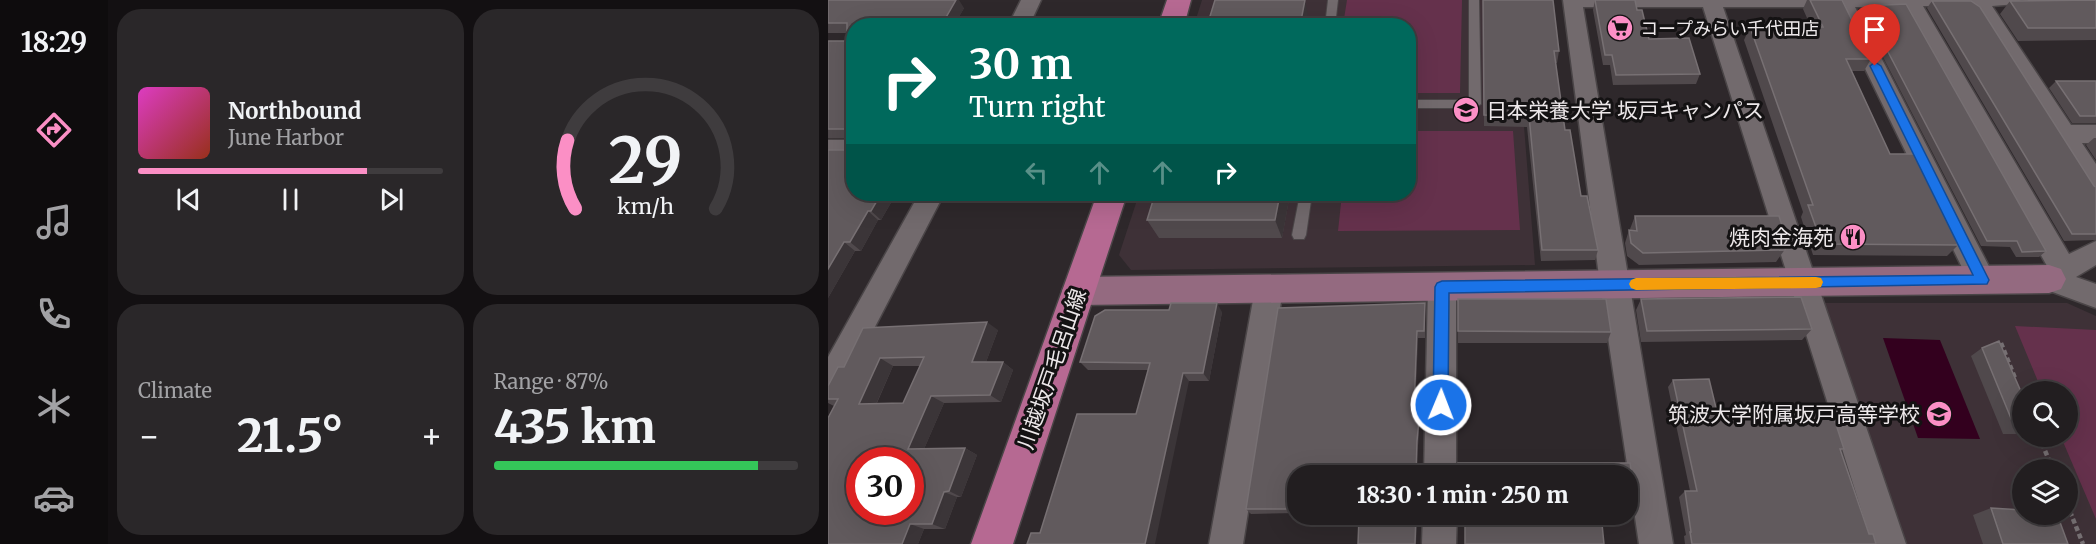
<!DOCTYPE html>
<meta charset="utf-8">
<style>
body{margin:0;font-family:Merriweather,"Noto Sans JP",serif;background:#2a2729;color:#f1f3f6;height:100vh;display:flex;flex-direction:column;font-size:22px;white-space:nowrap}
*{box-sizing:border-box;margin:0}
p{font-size:20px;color:#a2a2a5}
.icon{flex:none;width:33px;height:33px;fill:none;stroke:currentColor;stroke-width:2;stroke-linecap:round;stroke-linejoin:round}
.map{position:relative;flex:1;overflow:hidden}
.details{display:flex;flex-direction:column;gap:9px;padding:9px;background:#131012;width:720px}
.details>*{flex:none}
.hud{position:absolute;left:18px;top:18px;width:570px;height:183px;border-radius:24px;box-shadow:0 6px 24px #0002,0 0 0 2px #3f3c3e;background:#00695c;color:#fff;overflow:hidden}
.fabs{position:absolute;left:1184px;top:381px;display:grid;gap:12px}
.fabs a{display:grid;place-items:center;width:66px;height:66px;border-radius:50%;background:#221e20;box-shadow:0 6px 24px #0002,0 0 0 2px #3f3c3e;font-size:30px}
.speed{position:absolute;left:18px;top:447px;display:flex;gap:12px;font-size:30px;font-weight:700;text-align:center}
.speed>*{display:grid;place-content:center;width:78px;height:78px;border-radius:50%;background:#221e20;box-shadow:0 6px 24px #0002,0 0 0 2px #3f3c3e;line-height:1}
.speed .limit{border:9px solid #d22;background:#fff;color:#111}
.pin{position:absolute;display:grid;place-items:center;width:51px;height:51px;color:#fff;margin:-62px -26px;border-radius:50% 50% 50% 0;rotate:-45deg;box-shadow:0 0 6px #0007}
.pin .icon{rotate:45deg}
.me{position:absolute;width:66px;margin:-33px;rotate:1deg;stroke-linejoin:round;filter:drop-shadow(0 0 4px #0008)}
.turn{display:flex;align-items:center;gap:21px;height:126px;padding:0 24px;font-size:27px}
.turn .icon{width:78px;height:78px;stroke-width:2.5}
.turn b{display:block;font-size:42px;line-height:51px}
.lanes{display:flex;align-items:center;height:57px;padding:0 24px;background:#0003;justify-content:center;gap:30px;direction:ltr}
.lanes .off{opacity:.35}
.big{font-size:45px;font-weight:800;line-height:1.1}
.details .tile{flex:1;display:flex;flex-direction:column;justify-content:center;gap:9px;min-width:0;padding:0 21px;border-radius:24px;background:#2a2729}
.details .dial{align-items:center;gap:0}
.dial svg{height:156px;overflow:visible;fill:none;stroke:#3f3c3e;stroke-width:7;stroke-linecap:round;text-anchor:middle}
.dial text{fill:#f1f3f6;stroke:none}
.song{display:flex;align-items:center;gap:18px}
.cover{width:72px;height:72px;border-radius:9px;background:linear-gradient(135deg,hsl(310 70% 55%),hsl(10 70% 35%))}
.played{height:6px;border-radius:3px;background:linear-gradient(90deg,#fb8fc5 75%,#3f3c3e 75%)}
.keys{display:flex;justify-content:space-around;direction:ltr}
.heat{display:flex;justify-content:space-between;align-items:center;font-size:33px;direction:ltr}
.charge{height:9px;border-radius:4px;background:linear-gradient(90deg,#34c759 87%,#3f3c3e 0)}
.details .tiles{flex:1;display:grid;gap:9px;grid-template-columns:repeat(2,1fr)}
.trip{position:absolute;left:459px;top:465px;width:351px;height:60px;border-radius:24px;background:#221e20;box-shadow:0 6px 24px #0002,0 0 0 2px #3f3c3e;font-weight:800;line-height:60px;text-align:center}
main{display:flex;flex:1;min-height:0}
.tabs{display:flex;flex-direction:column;width:108px;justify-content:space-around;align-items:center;background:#0e0c0d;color:#a2a2a5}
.tabs .icon{width:42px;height:42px}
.tabs .active{color:#fb8fc5}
.tabs b{font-size:27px;color:#f1f3f6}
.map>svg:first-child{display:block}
.built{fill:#3e3137;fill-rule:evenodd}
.green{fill:#65314c}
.water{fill:#33001e}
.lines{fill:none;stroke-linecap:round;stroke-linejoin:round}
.lane-casing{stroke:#4a4547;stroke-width:2}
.street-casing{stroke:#4a4547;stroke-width:3}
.secondary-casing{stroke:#4a4547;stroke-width:3}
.primary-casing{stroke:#4a4547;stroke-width:3}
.path{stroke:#767073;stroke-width:4.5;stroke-dasharray:5 3;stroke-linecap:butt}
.lane{fill:#726a6d;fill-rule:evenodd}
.street{fill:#726a6d;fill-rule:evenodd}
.secondary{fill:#946a80;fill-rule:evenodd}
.primary{fill:#b66992;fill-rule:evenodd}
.wall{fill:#50494c;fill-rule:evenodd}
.shaded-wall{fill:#3b3538}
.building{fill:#615a5d;stroke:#777073;stroke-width:1.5;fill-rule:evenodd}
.route{fill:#1a73e8;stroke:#114b97;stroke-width:1.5}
.slow{fill:#f59e0b}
.labels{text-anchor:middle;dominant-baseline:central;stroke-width:6;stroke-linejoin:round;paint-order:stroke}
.far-poi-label{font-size:18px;fill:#ede8ea;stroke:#141213;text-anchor:start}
.poi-label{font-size:21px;fill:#ede8ea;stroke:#141213;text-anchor:end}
.street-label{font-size:21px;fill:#ede8ea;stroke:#141213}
</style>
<main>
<nav class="tabs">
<b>18:29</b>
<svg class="icon active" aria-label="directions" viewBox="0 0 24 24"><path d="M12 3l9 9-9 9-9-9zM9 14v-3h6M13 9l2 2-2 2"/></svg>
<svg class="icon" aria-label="music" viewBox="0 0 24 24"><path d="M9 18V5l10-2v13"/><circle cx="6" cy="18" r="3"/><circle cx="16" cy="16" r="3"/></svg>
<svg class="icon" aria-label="phone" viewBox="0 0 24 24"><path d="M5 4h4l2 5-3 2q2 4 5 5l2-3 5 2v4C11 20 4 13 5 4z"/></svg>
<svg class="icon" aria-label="climate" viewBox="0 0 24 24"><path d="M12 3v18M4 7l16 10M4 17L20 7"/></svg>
<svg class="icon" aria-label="car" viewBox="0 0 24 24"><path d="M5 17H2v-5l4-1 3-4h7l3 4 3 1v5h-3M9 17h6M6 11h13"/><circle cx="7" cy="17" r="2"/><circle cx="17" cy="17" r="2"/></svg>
</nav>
<section class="details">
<div class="tiles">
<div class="tile">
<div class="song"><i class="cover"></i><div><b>Northbound</b><p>June Harbor</p></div></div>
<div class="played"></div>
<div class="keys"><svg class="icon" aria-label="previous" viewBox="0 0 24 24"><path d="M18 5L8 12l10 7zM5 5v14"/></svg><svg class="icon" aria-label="pause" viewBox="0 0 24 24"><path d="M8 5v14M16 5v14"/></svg><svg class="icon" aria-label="next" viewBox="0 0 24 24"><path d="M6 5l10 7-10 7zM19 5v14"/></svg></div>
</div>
<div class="tile dial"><svg viewBox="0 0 100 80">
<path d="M14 69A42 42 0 1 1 86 69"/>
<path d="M14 69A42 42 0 0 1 10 34" stroke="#fb8fc5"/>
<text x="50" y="56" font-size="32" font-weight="700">29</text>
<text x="50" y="72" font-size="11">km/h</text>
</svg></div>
<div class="tile"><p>Climate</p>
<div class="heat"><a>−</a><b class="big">21.5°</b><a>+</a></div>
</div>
<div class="tile"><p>Range · 87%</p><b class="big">435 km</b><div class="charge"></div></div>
</div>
</section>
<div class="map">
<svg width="1268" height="544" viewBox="0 0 1268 544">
<rect width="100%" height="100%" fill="#2e282b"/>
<path class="built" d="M 374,0 L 686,0 L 707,265 L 303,270 L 291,255 L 311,194 L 580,194 L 580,26 L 366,25 Z
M 991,303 L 1239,303 L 1268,316 L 1268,544 L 1072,544 ZM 1194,392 L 1239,392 L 1239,436 L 1194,436 ZM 1194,470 L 1239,470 L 1239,514 L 1194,514 Z"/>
<path class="green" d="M 519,0 L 634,0 L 632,93 L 581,93 L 580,26 L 515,25 Z
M 581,131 L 685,131 L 692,230 L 510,231 L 514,194 L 580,194 Z
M 1187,326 L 1268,330 L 1268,519 L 1233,437 L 1239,436 L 1239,392 L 1214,391 Z"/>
<path class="water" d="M 1055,338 L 1112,340 L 1152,439 L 1090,438 Z"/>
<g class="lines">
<g class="lane-casing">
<path id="lane" d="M 500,0 L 510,0 L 507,26 L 497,26 Z
M 641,0 L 651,0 L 653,104 L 647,108 L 580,108 L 580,100 L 641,100 Z
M 472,194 L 484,194 L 478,235 L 476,239 L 466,239 L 464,235 Z"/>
</g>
<g class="street-casing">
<path id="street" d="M 193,0 L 213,0 L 201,26 L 180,26 Z
M 735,0 L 1192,0 L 1189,4 L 1164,6 L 1243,125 L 1268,125 L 1268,143 L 1254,143 L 1268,164 L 1268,194 L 1259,191 L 1144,6 L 1095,6 L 1241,254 L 1268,241 L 1268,265 L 1248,277 L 1268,284 L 1268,308 L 1211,287 L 1207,279 L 1211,271 L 1219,266 L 1075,7 L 1027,7 L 1168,280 L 1164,288 L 1154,291 L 1144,288 L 1007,7 L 895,7 L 1078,544 L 1044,544 L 875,7 L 755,7 L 845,544 L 811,544 L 772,284 Z
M 0,140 L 26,140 L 26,158 L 0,158 Z
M 91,194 L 116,194 L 11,396 L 0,400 L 0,357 Z
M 614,275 L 624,279 L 628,287 L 628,476 L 596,476 L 600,287 L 604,279 Z
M 441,277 L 451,281 L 455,289 L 415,544 L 381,544 L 427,289 L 431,281 Z
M 595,514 L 629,514 L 628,544 L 594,544 Z"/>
</g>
<g class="secondary-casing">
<path id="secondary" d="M 1221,265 L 1233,269 L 1238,279 L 1233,289 L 1221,293 L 251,305 L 239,301 L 234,291 L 239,281 L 251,277 Z"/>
</g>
<g class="primary-casing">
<path id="primary" d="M 339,0 L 363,0 L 356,26 L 330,26 Z
M 269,194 L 299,194 L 185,544 L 143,544 Z"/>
</g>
<path class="path" d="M 1173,343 L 1187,378
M 1211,436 L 1225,470
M 1239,504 L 1255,544"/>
<use href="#lane" class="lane"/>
<use href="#street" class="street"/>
<use href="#secondary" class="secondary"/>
<use href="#primary" class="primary"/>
</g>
<path class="wall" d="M 0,0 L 136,8 L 26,194 L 68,194 L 53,220 L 50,220 L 33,251 L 27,251 L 0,298 L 17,150 L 18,138 L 0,138 L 0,41 L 19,41 L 19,33 L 0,33 Z
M 655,0 L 731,51 L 729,63 L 728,63 L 737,130 L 753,196 L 770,250 L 767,260 L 713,261 L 699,127 L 656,126 Z
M 767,0 L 809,10 L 821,39 L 872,74 L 868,84 L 785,85 L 782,65 L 775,65 L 765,10 Z
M 979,0 L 1004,0 L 1043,59 L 1036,71 L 1024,71 L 1062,154 L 1132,235 L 1128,239 L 1130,245 L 1119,256 L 985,255 L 973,217 L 975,212 L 916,40 L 922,27 L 983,27 L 975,9 Z
M 1268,0 L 1268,40 L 1190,41 L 1172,14 L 1182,1 Z
M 1104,1 L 1266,186 L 1268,187 L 1268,240 L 1236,241 L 1099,8 Z
M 1036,6 L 1218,251 L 1211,257 L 1188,257 L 1182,247 L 1153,246 L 1032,13 Z
M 1228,81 L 1268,81 L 1268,123 L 1244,123 L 1221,88 Z
M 1266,138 L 1268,138 L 1268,160 L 1258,145 Z
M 462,194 L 454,238 L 331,238 L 319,220 Z
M 807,216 L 960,245 L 948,262 L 811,265 L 799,256 L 797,243 L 801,230 L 803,231 L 802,229 Z
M 630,299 L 783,332 L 779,343 L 630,343 Z
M 813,299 L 984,329 L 974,340 L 813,342 L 808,310 Z
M 597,311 L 597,338 L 590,338 L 587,409 L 592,409 L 592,415 L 590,446 L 470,476 L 470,513 L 423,514 L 418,509 Z
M 394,312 L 381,381 L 361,381 L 212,533 L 308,414 L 320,370 L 260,370 L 252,362 Z
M 170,330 L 158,362 L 175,362 L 185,370 L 173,402 L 116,403 L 96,449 L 137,448 L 149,455 L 133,497 L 129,497 L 117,529 L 96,529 L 90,544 L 0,544 L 6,406 L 0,403 L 0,386 L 16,367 ZM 65,366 L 92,366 L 75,403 L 49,403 Z
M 1154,348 L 1194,394 L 1194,434 L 1175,434 L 1143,356 Z
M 845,380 L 889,412 L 1016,449 L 1013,451 L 1041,534 L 1048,544 L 857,544 L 856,536 L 858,535 L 851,497 L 857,491 L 862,491 L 840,387 Z
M 800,476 L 809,507 L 804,513 L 800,513 Z
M 1163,508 L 1240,544 L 1155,544 L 1145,515 Z
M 480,514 L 589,514 L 588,544 L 530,544 L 531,522 L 483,523 L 480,518 Z"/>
<path class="shaded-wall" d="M 128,0 L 131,0 L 136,8 L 126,26 L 113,26 Z
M 477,0 L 481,21 L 480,26 L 472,26 Z
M 53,194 L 68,194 L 53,220 L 43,211 Z
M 452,194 L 462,194 L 454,238 L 447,220 Z
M 40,211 L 50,220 L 33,251 L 22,242 Z
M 16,242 L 27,251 L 0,298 L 0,269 Z
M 389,303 L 394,312 L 381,381 L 375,373 Z
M 159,322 L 170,330 L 155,370 L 144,362 Z
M 589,331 L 590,338 L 587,415 L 586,409 Z
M 52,358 L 65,366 L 45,411 L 31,404 Z
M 175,362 L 185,370 L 173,402 L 162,395 Z
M 355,373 L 361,381 L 327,544 L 317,544 Z
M 103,396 L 116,403 L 93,456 L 80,449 Z
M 592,409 L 592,415 L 590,446 L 589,476 L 588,476 L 589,441 Z
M 137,448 L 149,455 L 133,497 L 121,491 Z
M 116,492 L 129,497 L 117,529 L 104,524 Z
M 588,514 L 589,514 L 588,544 L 587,544 Z
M 82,524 L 96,529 L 90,544 L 74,544 Z"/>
<path class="building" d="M 0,0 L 128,0 L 113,26 L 26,26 L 26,194 L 53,194 L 43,211 L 40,211 L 22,242 L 16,242 L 0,269 L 0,150 L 17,150 L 18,129 L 0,129 L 0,41 L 19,41 L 19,23 L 0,23 Z
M 387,0 L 477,0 L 472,26 L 379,26 Z
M 655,0 L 725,0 L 731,51 L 726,51 L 737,130 L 742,130 L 753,196 L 759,196 L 770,250 L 714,250 L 701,116 L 656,115 Z
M 767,0 L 807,0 L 809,10 L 814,10 L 821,39 L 861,38 L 872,74 L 788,75 L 784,55 L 777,55 Z
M 982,0 L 1014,0 L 1043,59 L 1018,59 L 1062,154 L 1091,154 L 1132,235 L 1126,235 L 1130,245 L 994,244 L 980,205 L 985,205 L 922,27 L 995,27 Z
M 1268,0 L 1268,28 L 1200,28 L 1182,1 Z
M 1104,1 L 1143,1 L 1152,7 L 1266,186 L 1268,187 L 1268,234 L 1244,234 Z
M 1078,4 L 1218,251 L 1194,252 L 1189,241 L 1159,241 L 1036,6 Z
M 1228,81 L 1268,81 L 1268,116 L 1252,116 Z
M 327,194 L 452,194 L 447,220 L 319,220 Z
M 807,216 L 951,216 L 960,245 L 957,250 L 815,253 L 803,243 L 801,230 L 809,231 Z
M 973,297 L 984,329 L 819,331 L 813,299 Z
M 630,299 L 778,299 L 783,332 L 630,331 Z
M 343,303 L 389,303 L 375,373 L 355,373 L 317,544 L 199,544 L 203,533 L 212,533 L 249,414 L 308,414 L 322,363 L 252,362 L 267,316 L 277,310 L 341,310 Z
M 597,303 L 596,331 L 589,331 L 586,409 L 592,409 L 589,441 L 588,476 L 470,476 L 470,509 L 418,509 L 450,308 Z
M 159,322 L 144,362 L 175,362 L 162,395 L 103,396 L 80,449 L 137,448 L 121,491 L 116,492 L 104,524 L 82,524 L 74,544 L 0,544 L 0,418 L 10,399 L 0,399 L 0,386 L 10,367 L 16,367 L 35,328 ZM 96,357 L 75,403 L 31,404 L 52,358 ZM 32,460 L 82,460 L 82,512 L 32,512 Z
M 1171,341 L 1194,394 L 1194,428 L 1187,428 L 1154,348 Z
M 881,379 L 889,412 L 1003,409 L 1016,449 L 1012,449 L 1041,534 L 1045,534 L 1048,544 L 864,544 L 862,532 L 863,532 L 857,491 L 869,491 L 845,380 Z
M 630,463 L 802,463 L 809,507 L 800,507 L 800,476 L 630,476 Z
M 1163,508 L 1194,510 L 1194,514 L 1229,514 L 1240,544 L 1175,544 Z
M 480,514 L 588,514 L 587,544 L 530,544 L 531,518 L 480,518 Z
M 637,514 L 773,514 L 776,544 L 637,544 Z"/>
<path class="route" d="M 1047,62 L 1053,66 L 1159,276 L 1161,280 L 1159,284 L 621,293 L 620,405 L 618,410 L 613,412 L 607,410 L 605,405 L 607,287 L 609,283 L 614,281 L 1145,275 L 1042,66 Z"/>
<path class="slow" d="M 988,277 L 993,278 L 995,282 L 993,287 L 988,288 L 808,290 L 803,288 L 801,284 L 803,280 L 808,278 Z"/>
<defs>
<g id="supermarket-disc" transform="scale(1.35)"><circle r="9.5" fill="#fb8fc5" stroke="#141213"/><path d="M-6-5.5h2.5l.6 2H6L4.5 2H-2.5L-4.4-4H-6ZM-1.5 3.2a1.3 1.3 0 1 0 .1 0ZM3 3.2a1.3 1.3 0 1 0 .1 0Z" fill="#111"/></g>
<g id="university-disc" transform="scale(1.35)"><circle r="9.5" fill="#fb8fc5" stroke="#141213"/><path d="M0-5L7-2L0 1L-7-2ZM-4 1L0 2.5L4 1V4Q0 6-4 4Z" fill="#111"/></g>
<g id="restaurant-disc" transform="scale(1.35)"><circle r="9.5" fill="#fb8fc5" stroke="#141213"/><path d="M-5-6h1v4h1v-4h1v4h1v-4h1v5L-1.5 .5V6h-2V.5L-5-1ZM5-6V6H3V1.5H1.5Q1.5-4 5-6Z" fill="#111"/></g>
<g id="school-disc" transform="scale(1.35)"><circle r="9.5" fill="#fb8fc5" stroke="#141213"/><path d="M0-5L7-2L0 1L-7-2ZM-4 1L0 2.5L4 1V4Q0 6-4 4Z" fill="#111"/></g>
</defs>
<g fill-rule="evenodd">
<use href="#supermarket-disc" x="792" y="28"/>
<use href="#university-disc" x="638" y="110"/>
<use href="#restaurant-disc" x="1025" y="237"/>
<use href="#school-disc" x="1111" y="414"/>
</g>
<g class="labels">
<g class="far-poi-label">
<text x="812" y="28">コープみらい千代田店</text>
</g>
<g class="poi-label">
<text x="658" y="110" text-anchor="start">日本栄養大学 坂戸キャンパス</text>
<text x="1006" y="237">焼肉金海苑</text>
<text x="1092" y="414">筑波大学附属坂戸高等学校</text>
</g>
<g class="street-label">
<text transform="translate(224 369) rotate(-71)">川越坂戸毛呂山線</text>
</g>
</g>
</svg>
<div class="fabs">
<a><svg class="icon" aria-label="search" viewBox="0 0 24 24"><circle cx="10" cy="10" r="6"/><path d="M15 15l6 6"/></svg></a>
<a><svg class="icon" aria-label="layers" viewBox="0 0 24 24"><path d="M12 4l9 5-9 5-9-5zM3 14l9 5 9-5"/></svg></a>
</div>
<div class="speed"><div class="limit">30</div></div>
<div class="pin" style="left:1047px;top:66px;background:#d93025"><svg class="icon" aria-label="arrive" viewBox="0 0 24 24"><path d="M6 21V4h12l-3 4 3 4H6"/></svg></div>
<svg class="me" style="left:613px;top:405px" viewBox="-20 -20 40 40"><circle r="17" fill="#1a73e8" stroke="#fff" stroke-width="3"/><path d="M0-11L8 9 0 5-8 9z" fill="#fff"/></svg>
<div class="trip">18:30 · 1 min · 250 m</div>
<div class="hud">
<div class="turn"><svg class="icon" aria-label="right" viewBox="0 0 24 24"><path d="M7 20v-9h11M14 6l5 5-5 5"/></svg><div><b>30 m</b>Turn right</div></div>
<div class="lanes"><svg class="icon off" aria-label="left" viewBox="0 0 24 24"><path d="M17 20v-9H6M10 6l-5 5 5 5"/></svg><svg class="icon off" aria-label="ahead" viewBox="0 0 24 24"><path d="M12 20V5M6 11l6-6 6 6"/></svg><svg class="icon off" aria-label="ahead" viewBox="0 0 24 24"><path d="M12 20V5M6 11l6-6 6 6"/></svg><svg class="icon" aria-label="right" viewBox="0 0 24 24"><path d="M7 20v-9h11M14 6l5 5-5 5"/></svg></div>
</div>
</div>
</main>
